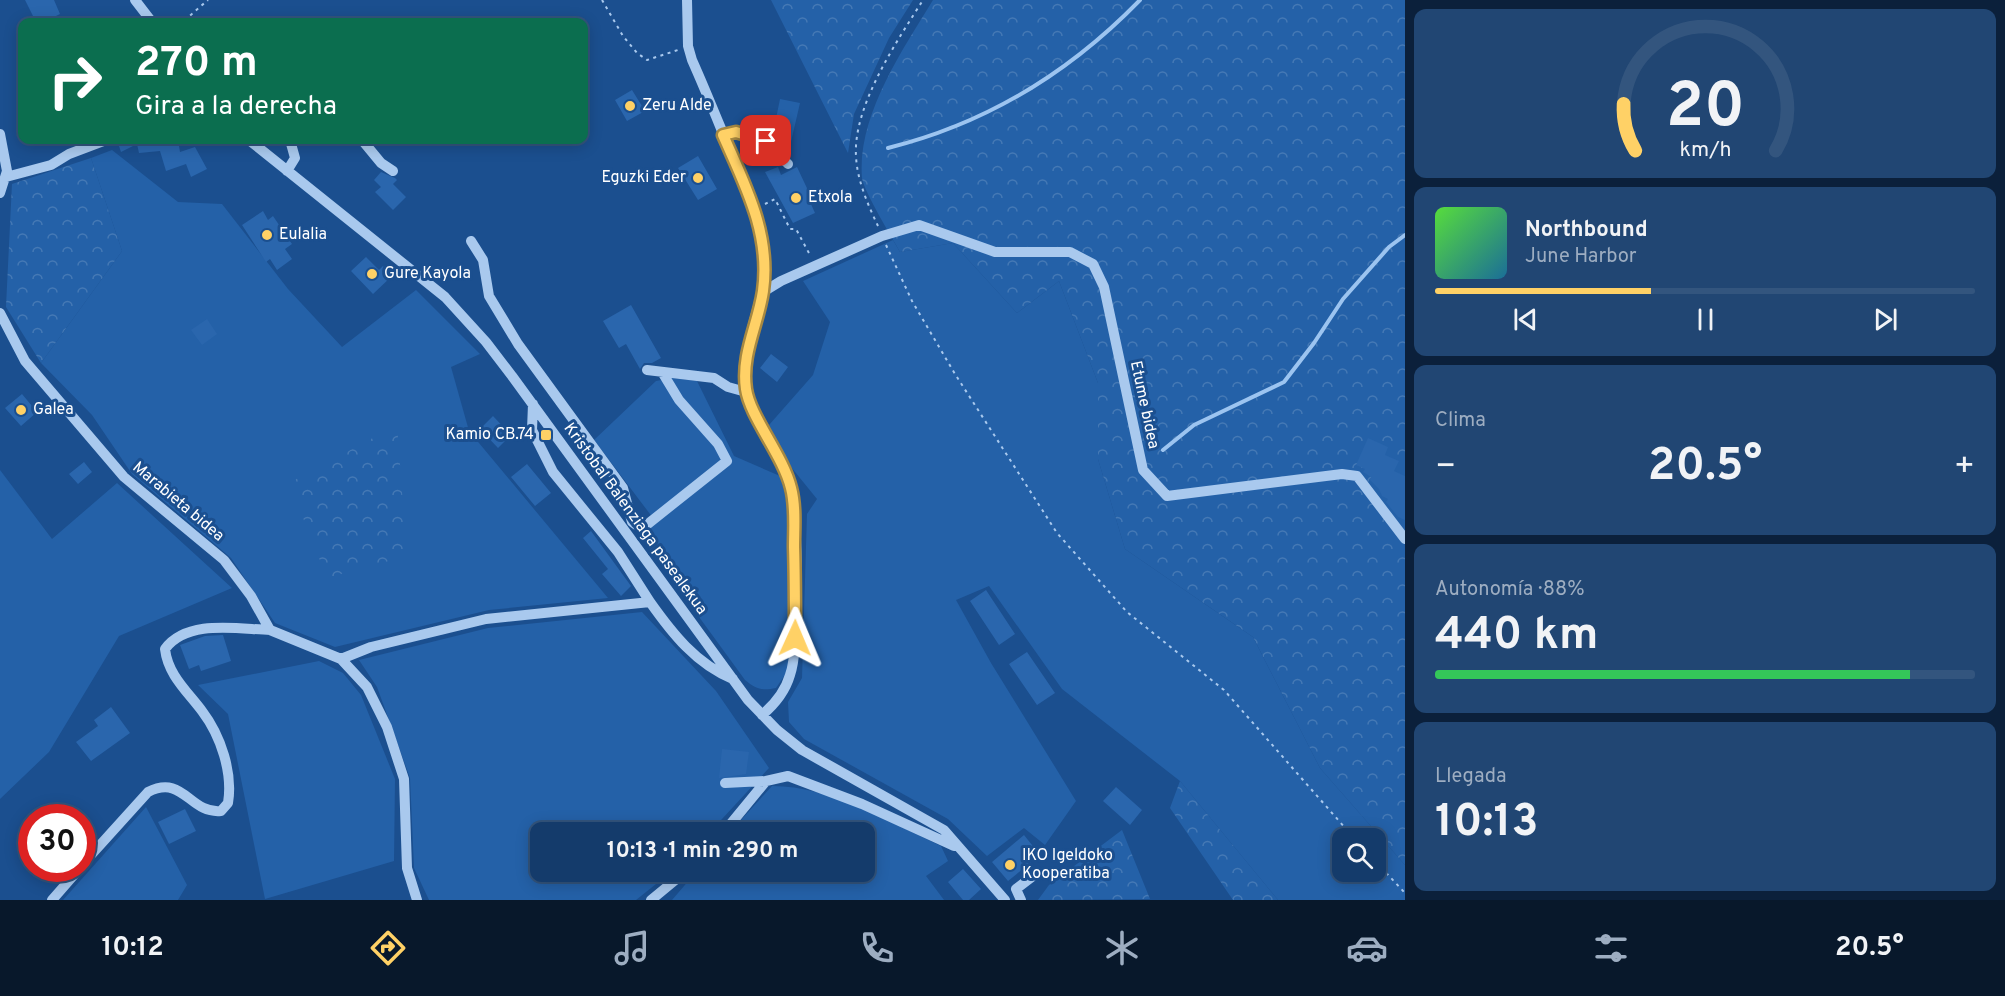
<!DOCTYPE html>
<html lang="es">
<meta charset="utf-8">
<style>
body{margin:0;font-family:Overpass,sans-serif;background:#214673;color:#f1f3f6;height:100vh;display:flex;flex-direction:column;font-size:22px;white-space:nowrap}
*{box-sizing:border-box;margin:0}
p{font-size:20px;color:#9dadc1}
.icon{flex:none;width:33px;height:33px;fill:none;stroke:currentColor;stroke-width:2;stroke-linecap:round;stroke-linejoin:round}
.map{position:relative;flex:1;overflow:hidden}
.details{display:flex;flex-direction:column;gap:9px;padding:9px;background:#0b203b;width:600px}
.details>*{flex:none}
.banner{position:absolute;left:18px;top:18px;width:570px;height:126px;border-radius:12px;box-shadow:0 3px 15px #0003,0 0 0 2px #33557e;background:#0b6e4f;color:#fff;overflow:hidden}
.fabs{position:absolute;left:1332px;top:828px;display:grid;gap:12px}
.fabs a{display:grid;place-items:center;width:54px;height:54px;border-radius:12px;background:#143b6b;box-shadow:0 3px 15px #0003,0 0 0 2px #33557e;font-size:30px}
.speed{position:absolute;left:18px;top:804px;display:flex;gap:12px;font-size:30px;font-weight:700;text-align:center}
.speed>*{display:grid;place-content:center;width:78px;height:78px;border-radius:50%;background:#143b6b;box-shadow:0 3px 15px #0003,0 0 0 2px #33557e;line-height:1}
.speed .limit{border:9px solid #d22;background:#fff;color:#111}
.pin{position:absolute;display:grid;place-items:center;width:51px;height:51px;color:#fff;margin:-26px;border-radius:12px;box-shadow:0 3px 9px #0006}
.me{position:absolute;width:66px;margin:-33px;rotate:1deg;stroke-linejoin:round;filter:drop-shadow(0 0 4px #0008)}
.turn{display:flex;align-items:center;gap:21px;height:126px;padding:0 18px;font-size:27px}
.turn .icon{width:78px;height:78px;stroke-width:2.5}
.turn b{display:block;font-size:42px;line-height:51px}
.big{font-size:45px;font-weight:700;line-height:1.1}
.details .tile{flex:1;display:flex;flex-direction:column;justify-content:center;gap:9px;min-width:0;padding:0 21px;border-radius:12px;background:#214673}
.details .dial{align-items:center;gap:0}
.dial svg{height:156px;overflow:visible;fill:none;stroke:#33557e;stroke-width:7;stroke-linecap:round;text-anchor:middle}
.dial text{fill:#f1f3f6;stroke:none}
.song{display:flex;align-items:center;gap:18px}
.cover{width:72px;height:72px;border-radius:9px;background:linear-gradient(135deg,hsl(110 70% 55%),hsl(200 70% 35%))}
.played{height:6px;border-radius:3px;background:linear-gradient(90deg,#ffd166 40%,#33557e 40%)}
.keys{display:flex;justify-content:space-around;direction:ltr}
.heat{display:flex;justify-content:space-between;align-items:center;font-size:33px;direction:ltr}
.charge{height:9px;border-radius:4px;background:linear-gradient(90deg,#34c759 88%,#33557e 0)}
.trip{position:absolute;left:530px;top:822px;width:345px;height:60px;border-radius:12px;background:#143b6b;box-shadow:0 3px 15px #0003,0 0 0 2px #33557e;font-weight:700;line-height:60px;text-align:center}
.dock{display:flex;height:96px;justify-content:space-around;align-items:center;background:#08182b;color:#9dadc1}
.dock .icon{width:42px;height:42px}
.dock .on{color:#ffd166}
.dock b{font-size:27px;color:#f1f3f6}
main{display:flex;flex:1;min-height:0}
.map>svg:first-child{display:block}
.green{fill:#2461a8;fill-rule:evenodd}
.forest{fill:url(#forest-crowns)}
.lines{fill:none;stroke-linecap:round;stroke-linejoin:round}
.stream{stroke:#9cc4f0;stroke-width:4}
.building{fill:#2a66ad}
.path{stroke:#a9c9ee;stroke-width:2;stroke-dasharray:3 4.5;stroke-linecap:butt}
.minor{stroke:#a9c9ee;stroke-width:10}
.route-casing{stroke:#a68842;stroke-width:15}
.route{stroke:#ffd166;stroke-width:10}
.poi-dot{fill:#ffd166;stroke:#1b4f8f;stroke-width:2}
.labels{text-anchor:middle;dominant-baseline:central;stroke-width:6;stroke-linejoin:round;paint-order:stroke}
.poi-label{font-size:16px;fill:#fff;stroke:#1b4f8f;text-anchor:start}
.street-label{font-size:16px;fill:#fff;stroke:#1b4f8f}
</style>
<main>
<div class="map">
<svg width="1405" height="900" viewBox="0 0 1405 900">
<defs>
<pattern id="forest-crowns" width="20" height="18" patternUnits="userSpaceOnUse" patternTransform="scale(1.5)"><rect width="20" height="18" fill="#2461a8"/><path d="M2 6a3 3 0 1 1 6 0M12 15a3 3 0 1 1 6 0" fill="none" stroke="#4579b5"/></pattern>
</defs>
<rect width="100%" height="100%" fill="#1b4f8f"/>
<path class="green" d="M 780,99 L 800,103 L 791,142 L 772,138 Z
M 112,150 L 178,202 L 222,204 L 288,289 L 342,347 L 416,290 L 480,354 L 451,367 L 469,431 L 608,598 L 489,610 L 335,647 L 275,623 L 231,558 L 132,474 L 92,415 L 41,363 L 122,251 L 91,158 Z
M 893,240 L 900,252 L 953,243 L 1017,313 L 1059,281 L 1098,383 L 1098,459 L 1125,549 L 1253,637 L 1320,768 L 1405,865 L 1405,900 L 1278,900 L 1180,781 L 1062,689 L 989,586 L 956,600 L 991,663 L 1076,801 L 1045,845 L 1024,828 L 987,856 L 948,819 L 804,739 L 789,722 L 788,702 L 802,678 L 807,514 L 817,499 L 791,467 L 769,425 L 813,375 L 830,322 L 803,281 ZM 1342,838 L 1376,838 L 1376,872 L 1342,872 Z
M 673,378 L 697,381 L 734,456 L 780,476 C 797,525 789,602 789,655 L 787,672 L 776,688 C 762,691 756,689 745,680 L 640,536 L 656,522 L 594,440 L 656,381 Z
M 0,470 L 52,539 L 117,483 L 232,588 L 119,636 L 49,752 L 0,799 Z
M 642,612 L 716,691 L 769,768 L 710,832 L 540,832 L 540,872 L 671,872 L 636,900 L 429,900 L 414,868 L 410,778 L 377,687 L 359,660 L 488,628 Z
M 319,661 L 343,673 L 361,695 L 395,779 L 394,861 L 265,899 L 228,714 L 198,685 Z
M 772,786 C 831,786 889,822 941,846 L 948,861 L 926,876 L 944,900 L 672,900 L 696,872 L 864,872 L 864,832 L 730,832 Z
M 146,807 L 187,885 L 178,900 L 63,900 Z"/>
<path class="forest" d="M 771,0 L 913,0 L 889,38 L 854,114 L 848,153 Z
M 933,0 L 1405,0 L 1405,865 L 1320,768 L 1253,637 L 1125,549 L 1098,459 L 1098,383 L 1059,281 L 1017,313 L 953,243 L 900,252 C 892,237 864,192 862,178 C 857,116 902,51 933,0 Z
M 91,158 L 122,251 L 41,363 L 6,307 L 12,184 Z
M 397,425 L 407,556 L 327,578 L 289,483 Z
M 1180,781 L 1278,900 L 1233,900 L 1170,808 Z
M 1122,830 L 1150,899 L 1038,900 L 1049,885 Z"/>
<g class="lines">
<path class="stream" d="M 888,148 C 985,124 1070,72 1140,0
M 1163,450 L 1194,425 L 1284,382 L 1314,343 L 1343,299 L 1389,247 L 1405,235"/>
</g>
<path class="building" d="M 25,0 L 54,0 L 60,14 L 44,22 L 36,22 Z
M 632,90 L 645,111 L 627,121 L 615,100 Z
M 122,140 L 178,140 L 180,152 L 195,147 L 207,169 L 191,177 L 186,164 L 166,171 L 160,151 L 139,153 L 137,144 L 121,152 L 118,143 Z
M 698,156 L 717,189 L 698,200 L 678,168 Z
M 778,167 L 781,175 L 797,167 L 813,201 L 810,202 L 815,213 L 793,223 L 765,172 Z
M 381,172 L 395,178 L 397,180 L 393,184 L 406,197 L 393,210 L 375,192 L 381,187 L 374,180 Z
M 263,211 L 268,220 L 273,216 L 292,244 L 285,249 L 292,259 L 277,270 L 270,259 L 266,262 L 242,225 Z
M 366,257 L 379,270 L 383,266 L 392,276 L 373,294 L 351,271 Z
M 631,305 L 661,358 L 652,363 L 644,363 L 640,369 L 626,344 L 619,348 L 603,321 Z
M 207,319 L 217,334 L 202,345 L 191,330 Z
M 771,354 L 788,367 L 777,382 L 760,368 Z
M 22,394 L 37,412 L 21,426 L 5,408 Z
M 493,416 L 511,435 L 498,448 L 480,429 Z
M 1368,438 L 1388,447 L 1385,455 L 1399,461 L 1394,471 L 1405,476 L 1405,520 L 1398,517 L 1386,502 L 1388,499 L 1382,496 L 1379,489 L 1370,480 L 1371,477 L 1363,472 L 1365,469 L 1356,465 Z
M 84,462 L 92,472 L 78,484 L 69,474 Z
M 527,464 L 551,493 L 535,506 L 511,477 Z
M 591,531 L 631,586 L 621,596 L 602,574 L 608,569 L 583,538 Z
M 986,590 L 1015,634 L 999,645 L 970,601 Z
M 223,635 L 231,661 L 201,671 L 199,665 L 189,669 L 180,645 L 205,636 Z
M 1027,652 L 1055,693 L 1037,705 L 1009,664 Z
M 111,707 L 130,733 L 91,761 L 76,742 L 98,726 L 94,720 Z
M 722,749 L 749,752 L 746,774 L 719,778 Z
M 1116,787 L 1142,810 L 1130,825 L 1103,801 Z
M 185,809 L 196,831 L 169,844 L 158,822 Z
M 1024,835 L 1040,855 L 1008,881 L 992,862 Z
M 963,869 L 981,889 L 969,900 L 963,900 L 948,882 Z"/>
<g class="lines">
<path class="path" d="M 602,0 L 623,36 L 637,53 L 647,60 L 678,50
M 177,22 L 186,19 L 208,0
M 765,204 L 775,199 L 790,229 L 796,229 L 810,255
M 878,226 C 868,205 857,180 856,156 C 853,106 897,41 923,0
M 886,245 L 912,301 L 955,374 L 1057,533 L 1127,612 L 1224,690 L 1354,838
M 1376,862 L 1405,893"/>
<path class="minor" d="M 135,0 L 152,22
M 687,0 L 688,46 L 692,60 C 705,89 717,119 729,148 C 745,185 766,224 765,265 C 764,307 738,348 746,390 C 752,420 784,455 791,489 C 798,520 800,647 790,675 C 785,692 775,704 762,715
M 0,134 L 7,171 L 0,193
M 724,135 C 753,128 769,145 788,164
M 249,140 L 445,297 L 486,342 L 512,376 L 748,700 L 777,730 L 802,750 L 944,830 L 1005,900
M 362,140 L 381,163 L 393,171
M 287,171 L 295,158 L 290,140
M 6,177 L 51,165 L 69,154 L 106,140
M 471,241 L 483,260 L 489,296 L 518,344 L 623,488 L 632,522 L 639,527 L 644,527 L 727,461 L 718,444 L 679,400 L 662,372
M 763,292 L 781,281 L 882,236 L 919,225 L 995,252 L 1070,252 L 1093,264 L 1104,287 L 1143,470 L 1167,496 L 1342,474 L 1357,476 L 1405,539
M 0,313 L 25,361 L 124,477 L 224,560 L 251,596 L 270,630 L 341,659 L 367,687 L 387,727 L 404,779 L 407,868 L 417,900
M 647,370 L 714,378 L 728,387 L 746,392
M 650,602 C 672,633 696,664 733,679
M 341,659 L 371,647 L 486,619 L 650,602 L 618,552 L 553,472 L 532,430 L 533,404
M 725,783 L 766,781
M 724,832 L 766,781 L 788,776 L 862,804 L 954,846
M 82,865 L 148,792 C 184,774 189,814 221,811 L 228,803 C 233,773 221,736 202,711 C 187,691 168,675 165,649 C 187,619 237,629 270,630
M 52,900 L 80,868
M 651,900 L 685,872
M 1021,900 L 1016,889 L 1033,876"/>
</g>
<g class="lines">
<g class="route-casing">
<path id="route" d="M 766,141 L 736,132 L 723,135 C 745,185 771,234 763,291 C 758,325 741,354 746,389 C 750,417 783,455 791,488 C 796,507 794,528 794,547 C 795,577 795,608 795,638"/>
</g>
<use href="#route" class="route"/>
</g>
<g class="poi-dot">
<circle cx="630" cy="106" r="6"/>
<circle cx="698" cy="178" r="6"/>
<circle cx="796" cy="198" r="6"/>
<circle cx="267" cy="235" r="6"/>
<circle cx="372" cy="274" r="6"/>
<circle cx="21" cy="410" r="6"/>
<rect x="540" y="429" width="12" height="12" rx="3"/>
<circle cx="1010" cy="865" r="6"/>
</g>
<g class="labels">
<g class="poi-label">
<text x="642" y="106">Zeru Alde</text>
<text x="686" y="178" text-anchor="end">Eguzki Eder</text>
<text x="808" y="198">Etxola</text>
<text x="279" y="235">Eulalia</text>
<text x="384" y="274">Gure Kayola</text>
<text x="33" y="410">Galea</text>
<text x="534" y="435" text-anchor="end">Kamio CB.74</text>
<text x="1022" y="856">IKO Igeldoko<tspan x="1022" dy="18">Kooperatiba</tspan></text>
</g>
<g class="street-label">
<text transform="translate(1144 405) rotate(78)">Etume bidea</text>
<text transform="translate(178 502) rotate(40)">Marabieta bidea</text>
<text transform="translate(635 519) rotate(54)">Kristobal Balenziaga pasealekua</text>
</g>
</g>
</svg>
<div class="fabs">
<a><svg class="icon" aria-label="search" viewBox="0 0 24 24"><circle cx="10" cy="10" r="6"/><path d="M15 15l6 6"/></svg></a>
</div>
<div class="speed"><div class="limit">30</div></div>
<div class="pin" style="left:766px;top:141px;background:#d93025"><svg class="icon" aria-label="arrive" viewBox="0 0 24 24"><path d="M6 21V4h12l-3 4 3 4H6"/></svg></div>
<svg class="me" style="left:795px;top:638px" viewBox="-20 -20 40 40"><path d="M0-17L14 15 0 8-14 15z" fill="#ffd166" stroke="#fff" stroke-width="4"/></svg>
<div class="trip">10:13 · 1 min · 290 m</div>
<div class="banner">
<div class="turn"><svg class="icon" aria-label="right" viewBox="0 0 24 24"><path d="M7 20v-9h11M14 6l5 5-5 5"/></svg><div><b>270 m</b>Gira a la derecha</div></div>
</div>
</div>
<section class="details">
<div class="tile dial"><svg viewBox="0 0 100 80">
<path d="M14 69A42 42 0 1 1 86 69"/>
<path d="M14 69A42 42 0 0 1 8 45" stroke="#ffd166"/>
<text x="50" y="56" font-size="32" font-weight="700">20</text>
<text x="50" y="72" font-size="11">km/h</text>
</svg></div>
<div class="tile">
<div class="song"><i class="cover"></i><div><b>Northbound</b><p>June Harbor</p></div></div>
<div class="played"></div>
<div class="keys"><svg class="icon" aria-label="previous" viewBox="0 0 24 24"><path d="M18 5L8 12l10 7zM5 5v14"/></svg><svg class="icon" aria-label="pause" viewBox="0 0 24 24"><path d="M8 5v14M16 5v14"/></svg><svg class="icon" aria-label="next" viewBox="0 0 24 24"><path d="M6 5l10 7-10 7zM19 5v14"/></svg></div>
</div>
<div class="tile"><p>Clima</p>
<div class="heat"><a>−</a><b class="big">20.5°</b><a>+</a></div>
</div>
<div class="tile"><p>Autonomía · 88%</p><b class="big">440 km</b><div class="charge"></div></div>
<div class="tile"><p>Llegada</p><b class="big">10:13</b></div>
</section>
</main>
<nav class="dock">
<b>10:12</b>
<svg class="icon on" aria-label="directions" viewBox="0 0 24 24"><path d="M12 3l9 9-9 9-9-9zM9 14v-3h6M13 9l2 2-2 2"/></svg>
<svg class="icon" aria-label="music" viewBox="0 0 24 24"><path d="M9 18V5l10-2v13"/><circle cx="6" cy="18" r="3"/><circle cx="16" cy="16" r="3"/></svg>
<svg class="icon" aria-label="phone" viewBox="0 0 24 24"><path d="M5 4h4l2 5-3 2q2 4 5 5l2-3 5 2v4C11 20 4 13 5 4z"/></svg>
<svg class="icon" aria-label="climate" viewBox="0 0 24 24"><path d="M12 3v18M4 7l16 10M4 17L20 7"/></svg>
<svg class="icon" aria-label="car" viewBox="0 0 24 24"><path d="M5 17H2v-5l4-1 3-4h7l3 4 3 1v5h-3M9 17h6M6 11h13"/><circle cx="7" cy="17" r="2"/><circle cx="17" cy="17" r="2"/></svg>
<svg class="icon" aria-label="filters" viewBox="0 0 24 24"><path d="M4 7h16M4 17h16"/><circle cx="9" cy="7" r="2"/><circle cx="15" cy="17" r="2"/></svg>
<b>20.5°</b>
</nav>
